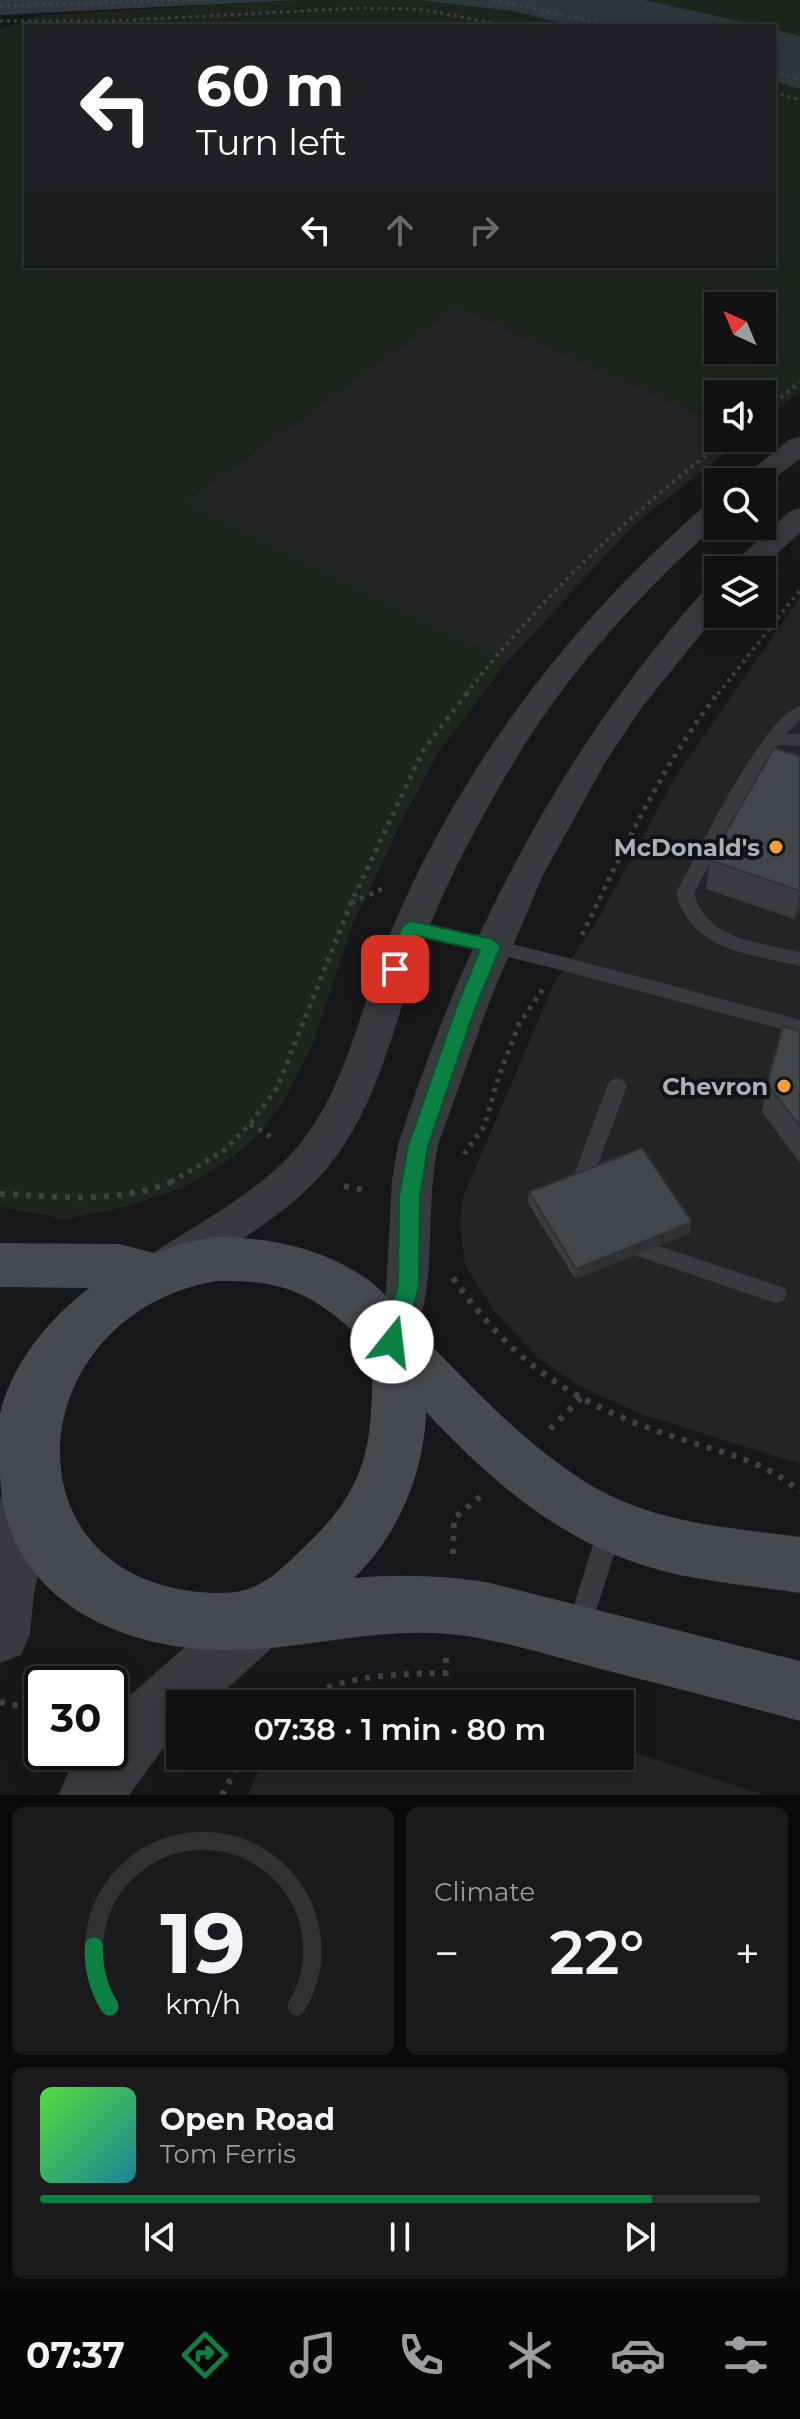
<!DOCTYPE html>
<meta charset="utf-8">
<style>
body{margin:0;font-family:Montserrat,sans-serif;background:#1a1a1c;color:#f1f3f6;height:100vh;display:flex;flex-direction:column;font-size:30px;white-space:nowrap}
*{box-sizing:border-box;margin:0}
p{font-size:26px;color:#9c9da0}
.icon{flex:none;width:44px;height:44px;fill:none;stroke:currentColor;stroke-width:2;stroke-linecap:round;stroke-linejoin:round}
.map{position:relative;height:1795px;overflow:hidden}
.drawer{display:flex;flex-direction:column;gap:12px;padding:12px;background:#09090a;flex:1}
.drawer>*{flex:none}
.top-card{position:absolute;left:24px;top:24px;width:752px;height:244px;border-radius:0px;box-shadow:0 4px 20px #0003,0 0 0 2px #303133;background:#202124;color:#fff;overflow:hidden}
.needle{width:52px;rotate:316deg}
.buttons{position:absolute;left:704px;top:292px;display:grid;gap:16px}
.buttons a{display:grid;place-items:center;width:72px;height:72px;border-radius:0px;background:#111113;box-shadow:0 4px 20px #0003,0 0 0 2px #303133;font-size:40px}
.speed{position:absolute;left:24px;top:1666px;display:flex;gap:16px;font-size:40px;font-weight:700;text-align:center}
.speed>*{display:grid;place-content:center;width:104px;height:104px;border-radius:50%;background:#111113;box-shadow:0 4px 20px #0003,0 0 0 2px #303133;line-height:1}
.speed .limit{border:4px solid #111;border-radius:12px;background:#fff;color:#111}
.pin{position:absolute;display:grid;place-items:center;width:68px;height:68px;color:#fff;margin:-34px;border-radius:16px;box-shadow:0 4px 12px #0006}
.me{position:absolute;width:88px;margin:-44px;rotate:16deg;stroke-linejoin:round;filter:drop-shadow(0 0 6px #0008)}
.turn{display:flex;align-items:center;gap:28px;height:168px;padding:0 40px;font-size:36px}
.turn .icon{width:104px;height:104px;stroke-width:2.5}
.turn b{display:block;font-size:56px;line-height:68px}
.lanes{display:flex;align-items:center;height:76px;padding:0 40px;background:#0003;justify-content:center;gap:40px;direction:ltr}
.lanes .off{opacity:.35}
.big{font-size:60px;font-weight:600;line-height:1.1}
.drawer .card{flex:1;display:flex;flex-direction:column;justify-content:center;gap:12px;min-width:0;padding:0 28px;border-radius:12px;background:#1a1a1c}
.drawer .dial{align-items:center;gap:0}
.dial svg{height:208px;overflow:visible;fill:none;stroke:#303133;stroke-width:7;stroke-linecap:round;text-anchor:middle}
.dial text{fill:#f1f3f6;stroke:none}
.song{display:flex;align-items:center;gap:24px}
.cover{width:96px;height:96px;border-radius:12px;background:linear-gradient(135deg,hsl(110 70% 55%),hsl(190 70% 35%))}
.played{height:8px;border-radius:4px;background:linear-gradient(90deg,#0b8043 85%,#303133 85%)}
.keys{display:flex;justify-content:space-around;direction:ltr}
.heat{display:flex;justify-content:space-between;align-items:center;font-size:44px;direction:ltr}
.drawer .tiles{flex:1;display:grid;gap:12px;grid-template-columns:1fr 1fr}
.card:last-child{grid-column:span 2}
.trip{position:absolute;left:166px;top:1690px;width:468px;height:80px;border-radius:0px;background:#111113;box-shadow:0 4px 20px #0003,0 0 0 2px #303133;font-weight:600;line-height:80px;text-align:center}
.tabs{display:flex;height:128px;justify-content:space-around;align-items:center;background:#070708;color:#9c9da0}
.tabs .icon{width:56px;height:56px}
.tabs .active{color:#0b8043}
.tabs b{font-size:36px;color:#f1f3f6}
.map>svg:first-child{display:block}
.built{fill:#232426}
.green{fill:#1d251d;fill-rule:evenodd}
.water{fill:#2d383e}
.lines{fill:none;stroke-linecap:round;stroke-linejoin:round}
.path-far3{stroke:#3e4145;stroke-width:3;stroke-dasharray:3 4;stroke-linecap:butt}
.path-far2{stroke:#3e4145;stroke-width:4;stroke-dasharray:3 5;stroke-linecap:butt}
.path-far1{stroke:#3e4145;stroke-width:5;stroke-dasharray:4 6;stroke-linecap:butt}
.path{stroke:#3e4145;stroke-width:6;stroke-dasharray:5 8;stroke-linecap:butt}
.service{fill:#383a3e;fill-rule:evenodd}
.minor{fill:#383a3e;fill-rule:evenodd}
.tertiary{fill:#383a3e;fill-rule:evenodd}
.secondary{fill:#46494e;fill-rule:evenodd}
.wall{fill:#3a3c3f}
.shaded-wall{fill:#2f3133}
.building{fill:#434649;stroke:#2f3133;stroke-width:2}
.route{fill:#0b8043;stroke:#07532c;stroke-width:2}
.poi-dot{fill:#f39f36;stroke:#121214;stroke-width:3}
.labels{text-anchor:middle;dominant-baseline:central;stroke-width:8;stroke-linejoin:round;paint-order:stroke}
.poi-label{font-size:24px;font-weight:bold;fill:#a9b0b9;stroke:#121214;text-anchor:end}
</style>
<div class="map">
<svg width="800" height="1795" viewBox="0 0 800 1795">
<rect width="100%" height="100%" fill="#171719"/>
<path class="built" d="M 457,307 L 718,423 L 718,438 L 744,438 L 634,525 L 507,662 L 184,502 Z
M 800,597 L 800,1464 L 641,1414 L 579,1386 L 537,1357 L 495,1312 L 465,1265 L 460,1224 L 463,1197 L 554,983 L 599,918 L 674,779 Z
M 620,1748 L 765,1795 L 248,1795 L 265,1756 L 620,1756 Z"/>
<path class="green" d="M 301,0 L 434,0 L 512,11 L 574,26 L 26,26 L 26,266 L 774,266 L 774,81 L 800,89 L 800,391 L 762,423 L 762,394 L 718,394 L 718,423 L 457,307 L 185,501 L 507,662 L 439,751 L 403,819 L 352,926 L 312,1046 L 283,1103 L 253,1140 L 227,1161 L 183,1188 L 128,1206 L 66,1219 L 0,1207 L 0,29 L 42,15 ZM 718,306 L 762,306 L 762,350 L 718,350 Z
M 645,0 L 800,0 L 800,36 L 774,29 L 774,26 L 760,26 Z"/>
<path class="water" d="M 0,0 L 301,0 L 0,15 Z
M 419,0 L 645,0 L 761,26 L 574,26 L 512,11 Z
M 774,29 L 800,36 L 800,89 L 774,81 Z"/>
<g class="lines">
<path class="path-far3" d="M 492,0 L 613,26
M 0,6 L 195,0
M 0,21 L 111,21 L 360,8 L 419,9 L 508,26
M 774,71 L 800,80
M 774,92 L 800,100"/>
<path class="path-far2" d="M 762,413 L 800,382
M 466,694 C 544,593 628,516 728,438
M 718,694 L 800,590"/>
<path class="path-far1" d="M 351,903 L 382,889
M 582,935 C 623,851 661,766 719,692
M 250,1124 L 273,1138
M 464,1154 L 485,1125 L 498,1078 L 519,1024 L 543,989
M 171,1182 L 225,1150 L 250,1124 L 277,1088 L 351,903 L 424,749 L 468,692"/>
<path class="path" d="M 344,1186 L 369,1191
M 0,1194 C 56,1196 123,1205 175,1180
M 453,1278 C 516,1368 580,1407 684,1440 C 727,1454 765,1461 800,1492
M 550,1429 L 581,1398
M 453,1554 L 454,1518 L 480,1497
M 0,1702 L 42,1711
M 292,1704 C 340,1675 392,1674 446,1673 L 446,1656
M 222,1795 L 243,1756"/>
<path class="service" d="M 800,706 L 800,720 L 786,734 L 800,734 L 800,746 L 778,745 L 776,747 L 747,794 L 694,893 C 706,940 760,943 800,952 L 800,966 C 750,954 691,951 676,893 C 697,855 762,717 800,706 Z
M 411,920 L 561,956 L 800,1020 L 800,1034 L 561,970 L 405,932 L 402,927 Z
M 617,1078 L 624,1081 L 627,1086 L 593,1177 L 601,1191 L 598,1197 L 591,1199 L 584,1197 L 573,1178 L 607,1086 L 610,1081 Z
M 623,1234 L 784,1288 L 787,1294 L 784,1300 L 776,1303 L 616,1249 L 613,1243 L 616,1237 Z
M 610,1518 L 618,1521 L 622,1529 L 590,1630 L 587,1638 L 578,1642 L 569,1638 L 566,1630 L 598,1529 L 602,1521 Z"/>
<path class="minor" d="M 800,437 L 800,459 L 762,487 L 762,482 L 737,482 L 790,439 Z
M 718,500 L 718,524 C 640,593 568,672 514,762 C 478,823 444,885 420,951 C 395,1021 380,1097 335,1158 C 305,1199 262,1226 220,1254 C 197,1269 179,1289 151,1280 L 145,1267 L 151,1254 C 199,1223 254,1195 293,1152 C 337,1103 353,1038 374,977 C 387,939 403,902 421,866 C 492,726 589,606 708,503 Z
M 800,508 L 800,533 L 759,570 L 726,570 L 790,511 Z
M 718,585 L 718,613 L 642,707 L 606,761 L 543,875 L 490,1000 L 438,1145 C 423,1219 441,1284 407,1356 L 392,1361 L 377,1356 L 370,1342 L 386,1291 L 392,1180 L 398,1145 C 465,936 560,751 707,587 Z"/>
<path class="tertiary" d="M 27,1477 L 47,1484 L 55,1503 L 34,1593 L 30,1634 L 21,1655 L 0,1663 L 0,1500 L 7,1484 Z
M 258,1592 L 279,1601 L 288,1621 L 279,1641 L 211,1704 L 180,1704 L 180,1733 L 162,1750 L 129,1795 L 58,1795 L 68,1773 L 83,1752 L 110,1752 L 110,1717 L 118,1706 L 237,1601 Z"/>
<path class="secondary" d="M 216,1237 C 267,1237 318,1247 361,1275 C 383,1288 395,1309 412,1326 C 466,1380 519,1440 584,1481 C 649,1523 725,1527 800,1537 L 800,1593 C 760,1587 719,1583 679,1575 C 571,1551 500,1490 426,1412 C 424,1474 398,1535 354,1578 C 399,1574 441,1575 486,1582 L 800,1661 L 800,1721 C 734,1703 668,1686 601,1669 C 556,1657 512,1643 466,1636 C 382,1623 302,1652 220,1650 C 109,1648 0,1591 0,1469 C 0,1451 0,1431 0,1414 C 11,1364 50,1318 89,1288 L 0,1287 L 0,1243 L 119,1244 L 155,1253 L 183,1243 ZM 216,1281 C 270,1280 302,1287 344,1323 C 353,1331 366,1345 369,1357 C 374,1374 372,1394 371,1411 C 368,1475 345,1509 299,1552 C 275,1575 257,1593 222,1593 C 0,1593 14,1317 216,1281 Z"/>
</g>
<path class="wall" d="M 800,756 L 800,908 L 794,919 L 706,889 L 710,860 Z
M 800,1031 L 800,1163 L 762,1112 L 767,1084 Z
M 529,1192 L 690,1233 L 575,1279 L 528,1203 Z"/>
<path class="shaded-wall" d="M 800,891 L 800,908 L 794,919 Z
M 692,1222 L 690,1233 L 575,1279 L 576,1269 Z"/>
<path class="building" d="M 774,748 L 800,756 L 800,891 L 710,860 Z
M 783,1026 L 800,1031 L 800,1126 L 767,1084 Z
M 642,1148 L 692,1222 L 576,1269 L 529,1192 Z"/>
<path class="route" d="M 411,921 L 492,939 L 501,946 L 476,1006 L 428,1146 L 420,1197 L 419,1286 L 403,1342 L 400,1349 L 392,1352 L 384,1349 L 381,1342 L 398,1286 L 399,1197 L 408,1146 L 457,1006 L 480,950 L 417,936 L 402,974 L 389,974 L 386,969 L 402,927 Z"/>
<g class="poi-dot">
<circle cx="776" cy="847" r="8"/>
<circle cx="784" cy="1086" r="8"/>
</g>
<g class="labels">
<g class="poi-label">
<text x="760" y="847">McDonald's</text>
<text x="768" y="1086">Chevron</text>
</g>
</g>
</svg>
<div class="buttons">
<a><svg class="needle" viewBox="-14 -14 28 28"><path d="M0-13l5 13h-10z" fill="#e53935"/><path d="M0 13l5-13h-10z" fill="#9c9da0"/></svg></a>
<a><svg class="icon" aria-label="sound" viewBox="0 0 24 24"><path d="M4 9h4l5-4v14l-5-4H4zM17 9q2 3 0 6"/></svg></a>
<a><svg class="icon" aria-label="search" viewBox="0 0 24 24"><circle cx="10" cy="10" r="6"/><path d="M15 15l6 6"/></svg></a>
<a><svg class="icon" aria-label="layers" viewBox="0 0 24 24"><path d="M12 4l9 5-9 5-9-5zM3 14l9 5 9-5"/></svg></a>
</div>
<div class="speed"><div class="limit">30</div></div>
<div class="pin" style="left:395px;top:969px;background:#d93025"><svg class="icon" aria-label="arrive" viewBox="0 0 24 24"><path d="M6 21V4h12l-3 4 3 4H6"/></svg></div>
<svg class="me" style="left:392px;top:1342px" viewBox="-20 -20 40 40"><circle r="19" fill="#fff"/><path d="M0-13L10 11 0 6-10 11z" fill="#0b8043"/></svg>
<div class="trip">07:38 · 1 min · 80 m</div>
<div class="top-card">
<div class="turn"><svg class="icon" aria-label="left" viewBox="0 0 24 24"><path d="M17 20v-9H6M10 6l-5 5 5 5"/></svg><div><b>60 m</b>Turn left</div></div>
<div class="lanes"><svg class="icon" aria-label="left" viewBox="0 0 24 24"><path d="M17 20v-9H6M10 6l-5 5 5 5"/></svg><svg class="icon off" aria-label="ahead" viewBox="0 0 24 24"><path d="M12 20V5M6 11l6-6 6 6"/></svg><svg class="icon off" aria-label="right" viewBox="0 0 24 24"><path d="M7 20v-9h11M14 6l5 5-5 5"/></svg></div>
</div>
</div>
<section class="drawer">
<div class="tiles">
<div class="card dial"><svg viewBox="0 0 100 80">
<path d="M14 69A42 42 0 1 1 86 69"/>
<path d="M14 69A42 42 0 0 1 8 46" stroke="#0b8043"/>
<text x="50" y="56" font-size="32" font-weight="700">19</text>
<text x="50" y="72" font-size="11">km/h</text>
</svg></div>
<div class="card"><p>Climate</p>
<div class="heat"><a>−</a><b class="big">22°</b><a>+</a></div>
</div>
<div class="card">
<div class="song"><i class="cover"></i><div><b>Open Road</b><p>Tom Ferris</p></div></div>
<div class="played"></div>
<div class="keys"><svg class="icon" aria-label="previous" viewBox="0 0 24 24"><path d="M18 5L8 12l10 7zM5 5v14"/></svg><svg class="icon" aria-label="pause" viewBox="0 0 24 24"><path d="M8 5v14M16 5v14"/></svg><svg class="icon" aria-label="next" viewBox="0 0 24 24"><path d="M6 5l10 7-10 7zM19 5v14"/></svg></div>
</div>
</div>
</section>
<nav class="tabs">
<b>07:37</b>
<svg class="icon active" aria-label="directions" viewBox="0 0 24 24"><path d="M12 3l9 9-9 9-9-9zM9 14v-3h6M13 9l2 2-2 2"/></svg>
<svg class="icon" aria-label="music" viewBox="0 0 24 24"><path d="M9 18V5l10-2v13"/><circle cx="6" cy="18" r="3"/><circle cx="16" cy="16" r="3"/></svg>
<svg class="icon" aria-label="phone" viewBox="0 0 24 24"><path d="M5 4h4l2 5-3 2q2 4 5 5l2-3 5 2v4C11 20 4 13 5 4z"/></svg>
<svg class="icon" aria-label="climate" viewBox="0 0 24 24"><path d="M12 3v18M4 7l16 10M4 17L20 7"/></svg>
<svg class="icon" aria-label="car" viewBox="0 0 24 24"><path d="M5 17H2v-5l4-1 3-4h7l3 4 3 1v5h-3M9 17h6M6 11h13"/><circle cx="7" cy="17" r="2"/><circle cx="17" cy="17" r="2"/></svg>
<svg class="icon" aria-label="filters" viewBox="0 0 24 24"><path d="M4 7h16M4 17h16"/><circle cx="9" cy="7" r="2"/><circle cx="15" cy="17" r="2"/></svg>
</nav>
